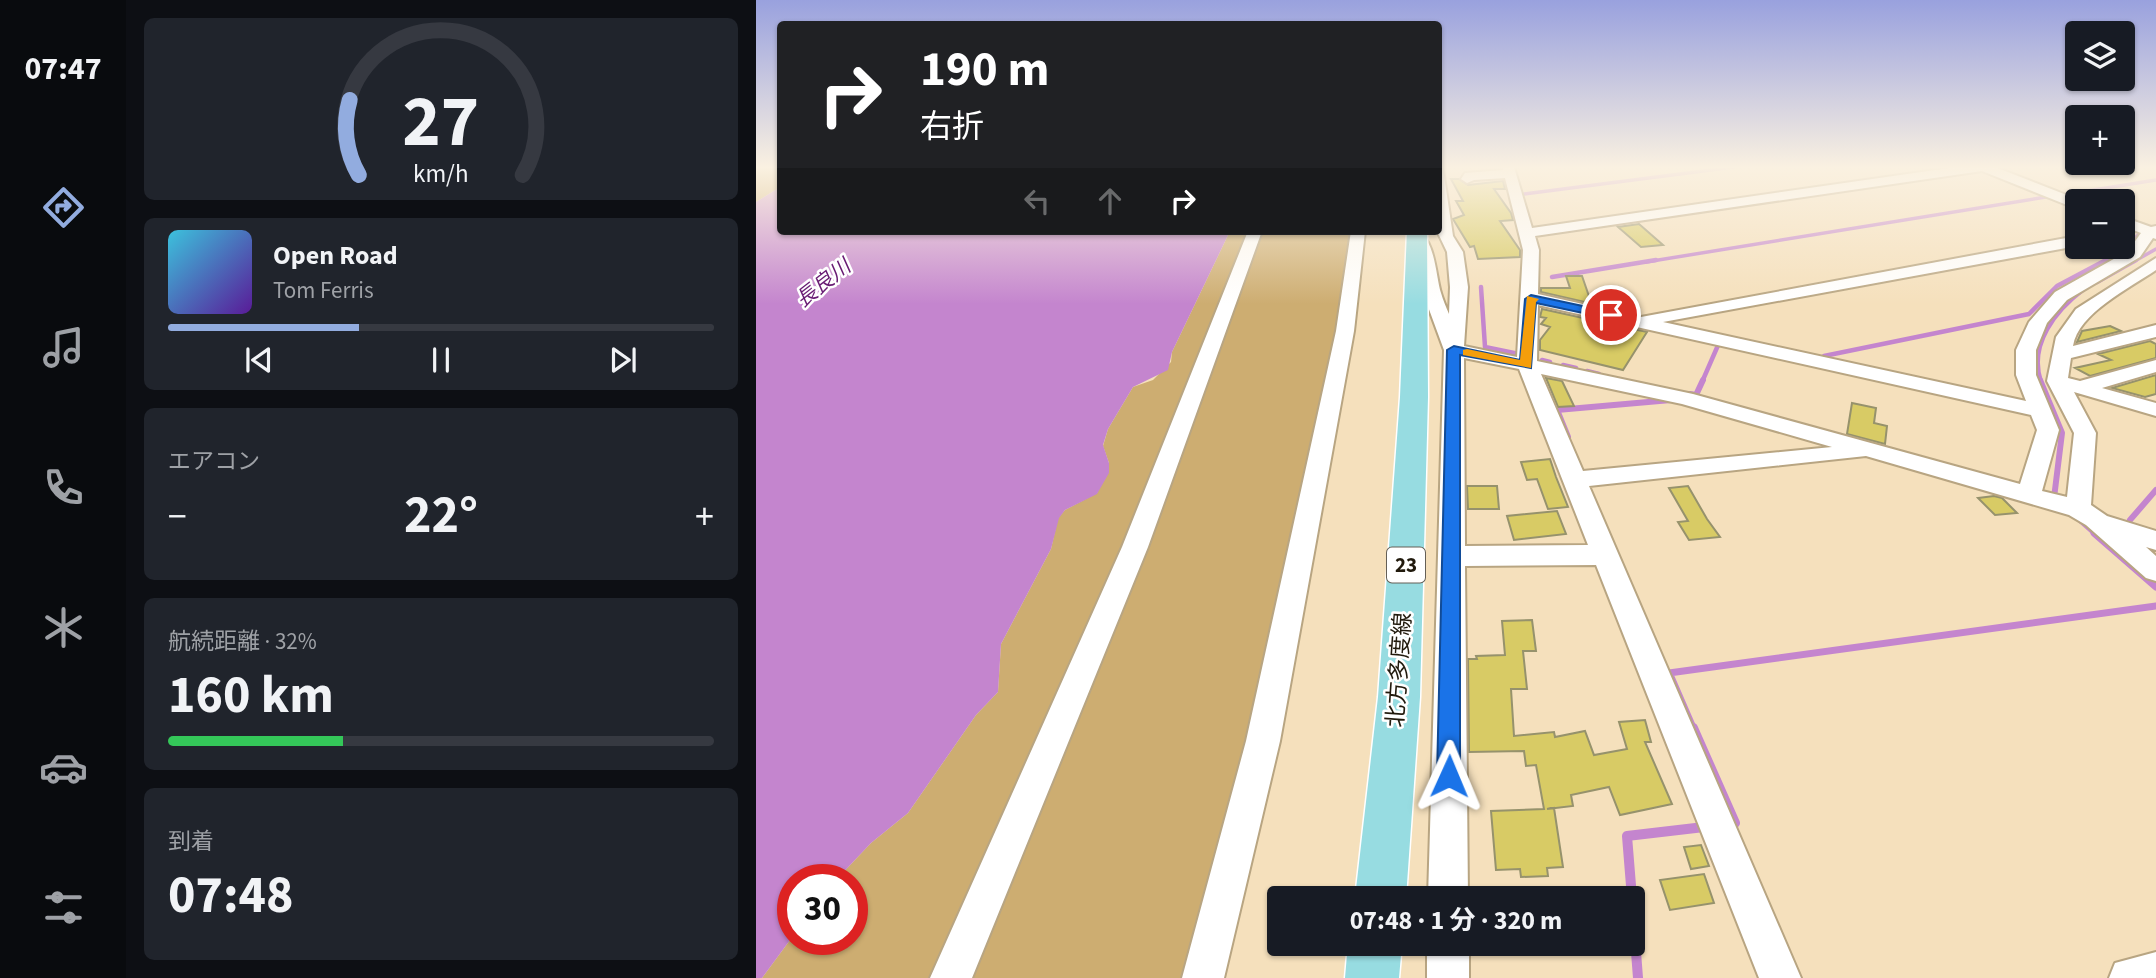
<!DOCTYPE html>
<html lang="ja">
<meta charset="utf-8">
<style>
body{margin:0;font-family:"Source Sans 3","Noto Sans JP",sans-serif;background:#20242c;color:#f1f3f6;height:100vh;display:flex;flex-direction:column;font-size:26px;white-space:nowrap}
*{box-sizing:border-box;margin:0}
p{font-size:23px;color:#9ea1a6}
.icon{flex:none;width:38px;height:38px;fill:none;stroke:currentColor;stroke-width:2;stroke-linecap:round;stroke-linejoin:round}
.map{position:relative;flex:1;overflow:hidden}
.sheet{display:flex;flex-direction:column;gap:18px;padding:18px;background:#0d0f14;width:630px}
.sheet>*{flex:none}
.guide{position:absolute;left:21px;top:21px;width:665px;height:214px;border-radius:7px;box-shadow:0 2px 5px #0004;background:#202124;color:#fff;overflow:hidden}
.fabs{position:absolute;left:1309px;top:21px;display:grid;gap:14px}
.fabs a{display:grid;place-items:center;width:70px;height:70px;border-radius:7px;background:#171b24;box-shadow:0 2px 5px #0004;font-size:35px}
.speed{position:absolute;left:21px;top:864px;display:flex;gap:14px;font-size:35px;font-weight:700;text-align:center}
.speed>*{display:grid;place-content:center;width:91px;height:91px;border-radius:50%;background:#171b24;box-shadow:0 2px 5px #0004;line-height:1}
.speed .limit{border:10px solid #d22;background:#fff;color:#111}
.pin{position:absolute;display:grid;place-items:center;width:60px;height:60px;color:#fff;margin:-30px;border:4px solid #fff;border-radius:50%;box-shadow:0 2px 7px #0007}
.me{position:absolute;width:77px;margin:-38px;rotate:1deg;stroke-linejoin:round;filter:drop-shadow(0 0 5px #0008)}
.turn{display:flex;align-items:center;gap:24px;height:147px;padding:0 28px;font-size:32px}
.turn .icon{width:91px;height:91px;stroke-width:2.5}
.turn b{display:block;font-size:49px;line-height:60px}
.lanes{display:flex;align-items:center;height:66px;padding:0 28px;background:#0003;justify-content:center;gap:35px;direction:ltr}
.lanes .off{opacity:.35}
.big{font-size:52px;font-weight:700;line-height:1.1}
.sheet .card{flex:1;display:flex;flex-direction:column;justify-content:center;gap:10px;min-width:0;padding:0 24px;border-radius:10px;background:#20242c}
.sheet .dial{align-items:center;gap:0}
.dial svg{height:182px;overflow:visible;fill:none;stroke:#363941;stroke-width:7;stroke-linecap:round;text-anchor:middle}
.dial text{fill:#f1f3f6;stroke:none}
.song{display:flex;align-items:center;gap:21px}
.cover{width:84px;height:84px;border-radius:10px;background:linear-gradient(135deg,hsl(190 70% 55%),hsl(270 70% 35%))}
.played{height:7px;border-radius:4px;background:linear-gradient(90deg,#92acdf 35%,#363941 35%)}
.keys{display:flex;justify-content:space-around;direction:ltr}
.heat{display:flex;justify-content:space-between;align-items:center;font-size:38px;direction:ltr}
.charge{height:10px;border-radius:5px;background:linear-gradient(90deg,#34c759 32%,#363941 0)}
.trip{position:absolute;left:511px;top:886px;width:378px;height:70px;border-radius:7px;background:#171b24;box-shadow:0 2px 5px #0004;font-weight:700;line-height:70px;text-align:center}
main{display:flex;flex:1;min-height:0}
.menu{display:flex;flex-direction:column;width:126px;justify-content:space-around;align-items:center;background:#090b0e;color:#9ea1a6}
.menu .icon{width:49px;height:49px}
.menu .on{color:#92acdf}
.menu b{font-size:32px;color:#f1f3f6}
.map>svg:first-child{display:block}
.green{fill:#cdad71}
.water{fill:#c485ce}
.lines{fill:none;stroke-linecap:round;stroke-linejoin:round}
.stream-far4{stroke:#c485ce;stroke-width:3.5}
.stream-far3{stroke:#c485ce;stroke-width:4.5}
.stream-far2{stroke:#c485ce;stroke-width:6}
.stream-far1{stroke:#c485ce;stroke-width:7}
.stream{stroke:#c485ce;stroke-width:10}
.building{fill:#d8cb65;stroke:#96926c;stroke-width:2}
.minor-casing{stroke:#b8a582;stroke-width:4}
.major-casing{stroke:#fff;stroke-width:3}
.minor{fill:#fff;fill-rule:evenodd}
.major{fill:#97dce1;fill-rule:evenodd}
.route{fill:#1a73e8;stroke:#114b97;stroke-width:2}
.slow{fill:#f59e0b}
.labels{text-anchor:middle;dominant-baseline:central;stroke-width:5;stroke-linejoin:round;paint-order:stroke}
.far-water-label{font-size:21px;font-style:italic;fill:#681b73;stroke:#fff}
.shield{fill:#fff;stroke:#645f56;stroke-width:2}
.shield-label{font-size:21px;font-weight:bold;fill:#211a0d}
.street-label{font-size:23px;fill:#211a0d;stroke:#fff}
</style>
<main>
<nav class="menu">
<b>07:47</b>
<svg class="icon on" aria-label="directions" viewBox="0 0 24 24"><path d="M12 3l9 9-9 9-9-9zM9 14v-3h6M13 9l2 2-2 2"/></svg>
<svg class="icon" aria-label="music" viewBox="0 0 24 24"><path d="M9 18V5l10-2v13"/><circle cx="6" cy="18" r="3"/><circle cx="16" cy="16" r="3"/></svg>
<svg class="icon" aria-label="phone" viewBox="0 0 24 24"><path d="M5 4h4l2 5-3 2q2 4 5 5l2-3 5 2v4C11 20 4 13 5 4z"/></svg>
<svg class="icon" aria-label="climate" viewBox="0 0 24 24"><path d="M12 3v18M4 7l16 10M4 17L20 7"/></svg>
<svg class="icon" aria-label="car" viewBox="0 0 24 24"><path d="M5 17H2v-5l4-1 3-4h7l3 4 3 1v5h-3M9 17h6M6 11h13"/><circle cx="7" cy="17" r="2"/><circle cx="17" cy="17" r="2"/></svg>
<svg class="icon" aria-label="filters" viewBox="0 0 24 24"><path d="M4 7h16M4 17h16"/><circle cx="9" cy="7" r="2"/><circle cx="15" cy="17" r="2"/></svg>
</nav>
<section class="sheet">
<div class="card dial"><svg viewBox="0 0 100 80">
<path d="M14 69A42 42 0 1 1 86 69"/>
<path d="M14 69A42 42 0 0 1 10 36" stroke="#92acdf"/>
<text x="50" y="56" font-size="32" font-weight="700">27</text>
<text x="50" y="72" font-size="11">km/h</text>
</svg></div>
<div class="card">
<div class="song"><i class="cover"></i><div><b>Open Road</b><p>Tom Ferris</p></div></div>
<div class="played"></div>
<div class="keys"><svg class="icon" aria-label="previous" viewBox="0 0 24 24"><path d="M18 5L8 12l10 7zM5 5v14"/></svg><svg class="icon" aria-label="pause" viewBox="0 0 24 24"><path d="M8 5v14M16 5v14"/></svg><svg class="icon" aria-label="next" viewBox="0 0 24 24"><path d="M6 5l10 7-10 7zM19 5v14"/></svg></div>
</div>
<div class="card"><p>エアコン</p>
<div class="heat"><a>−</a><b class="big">22°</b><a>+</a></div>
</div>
<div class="card"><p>航続距離 · 32%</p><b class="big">160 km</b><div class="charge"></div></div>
<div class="card"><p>到着</p><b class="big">07:48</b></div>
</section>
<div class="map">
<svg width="1400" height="978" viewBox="0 0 1400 978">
<rect width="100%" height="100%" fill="#f5e0bc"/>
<path class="green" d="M 0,167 L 24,167 L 24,187 L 0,202 Z
M 474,231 L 495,231 L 370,548 L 180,978 L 6,978 L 37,936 L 37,940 L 96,940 L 96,880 L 80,880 L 115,843 L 152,813 L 220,715 L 242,692 L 245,644 L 295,549 L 302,518 L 309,510 L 341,493 L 353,463 L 347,446 L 352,429 L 377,387 L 397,380 L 415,362 L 416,352 Z
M 503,231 L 597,231 L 585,330 L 494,740 L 432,978 L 206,978 Z"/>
<path class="water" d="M 24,187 L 24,231 L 474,231 L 416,352 L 412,370 L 377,387 L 352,429 L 347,445 L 353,463 L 353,473 L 341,494 L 309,510 L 303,518 L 295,549 L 245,644 L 242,692 L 220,715 L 152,813 L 115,843 L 80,880 L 37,880 L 37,936 L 6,978 L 0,978 L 0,202 Z"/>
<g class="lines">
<path class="stream-far4" d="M 768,194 L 978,167
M 1306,195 L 1400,180
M 890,262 L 1296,196
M 1347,262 L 1367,251 L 1384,233
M 1377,262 L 1400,249"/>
<path class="stream-far3" d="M 796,277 L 900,260
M 1341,282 L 1380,260
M 725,287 L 729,347 L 763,354
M 1068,356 L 1273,314 L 1301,286 L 1350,260
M 786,360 L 794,362
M 807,365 L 820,368
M 831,371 L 843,374
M 946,382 L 963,343 L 966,344
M 1285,382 C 1272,344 1300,310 1328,289"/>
<path class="stream-far2" d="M 1284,380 L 1306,433 L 1298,498 L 1301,500
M 934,394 L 940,395 L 947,380
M 812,437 L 801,410 L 915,400
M 1323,519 L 1340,534
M 1374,520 L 1400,490"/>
<path class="stream-far1" d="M 1338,533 L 1400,587
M 913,673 L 1400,606
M 915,677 L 938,730"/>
<path class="stream" d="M 937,728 L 979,823
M 876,898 L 871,836 L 948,827
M 877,913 L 882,978"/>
</g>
<path class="building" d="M 695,179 L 703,179 L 712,185 L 747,181 L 749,189 L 738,189 L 755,213 L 757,220 L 744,221 L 764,250 L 764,257 L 722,259 L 718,246 L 714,247 L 697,219 L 708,215 L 700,201 L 707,201 Z
M 883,224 L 907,245 L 885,247 L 862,227 Z
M 810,276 L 826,276 L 835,302 L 853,302 L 855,308 L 785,292 L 785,288 L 814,288 Z
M 786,309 L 891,332 L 867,370 L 784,350 L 784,340 L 794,327 L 785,324 L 790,318 L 784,317 Z
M 1354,326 L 1365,331 L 1321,342 L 1326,331 Z
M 1394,341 L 1400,344 L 1400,358 L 1334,376 L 1319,368 L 1355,360 L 1342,354 Z
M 1400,375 L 1400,394 L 1389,397 L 1356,388 Z
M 790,378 L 806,381 L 818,406 L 802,407 Z
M 1096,403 L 1120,408 L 1118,423 L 1131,426 L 1129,444 L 1091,434 Z
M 794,459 L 800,477 L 812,507 L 792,509 L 781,479 L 771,480 L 765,462 Z
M 711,486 L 741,486 L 743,509 L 712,509 Z
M 932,486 L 951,519 L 964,537 L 933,540 L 922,522 L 932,521 L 913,488 Z
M 1238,496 L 1246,498 L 1261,513 L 1239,515 L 1222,498 Z
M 801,511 L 810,534 L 758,540 L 751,516 Z
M 776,620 L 780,651 L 767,651 L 771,689 L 755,689 L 758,736 L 798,732 L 799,737 L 829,731 L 838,755 L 871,749 L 863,722 L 889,720 L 895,742 L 889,742 L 916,804 L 864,815 L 853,787 L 815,795 L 817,806 L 791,809 L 798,808 L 807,867 L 791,868 L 792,876 L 765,877 L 764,869 L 740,870 L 735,811 L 788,809 L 780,765 L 770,766 L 768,751 L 713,752 L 712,659 L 721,659 L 720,656 L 749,655 L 746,621 Z
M 945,845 L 953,866 L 935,869 L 928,847 Z
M 948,874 L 958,903 L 914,910 L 904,880 Z"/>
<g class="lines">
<g class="minor-casing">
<path id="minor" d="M 746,167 L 758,167 L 776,228 L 1200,167 L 1239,167 L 1326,201 L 1321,201 L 1321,208 L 1316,207 L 1226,171 L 779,236 L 783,250 L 782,294 L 885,317 L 1321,236 L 1321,246 L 907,322 L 1270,401 L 1260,375 L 1260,350 L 1273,322 L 1299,292 L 1372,251 L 1385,233 L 1367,226 L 1367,217 L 1395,227 L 1400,226 L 1400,239 L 1397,238 L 1384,257 L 1311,300 L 1291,323 L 1280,350 L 1280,375 L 1303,430 L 1286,491 L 1311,497 L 1318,433 L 1291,381 L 1300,337 L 1320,309 L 1400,258 L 1400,270 C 1374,288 1322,313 1317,346 L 1400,325 L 1400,337 L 1315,358 L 1312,378 L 1324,381 L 1400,360 L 1400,372 L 1346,388 L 1400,403 L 1400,416 L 1318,392 L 1340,433 L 1335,505 L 1351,516 L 1400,531 L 1400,550 L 1390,547 L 1400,556 L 1400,581 L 1390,578 L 1330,525 L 1313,515 L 1110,456 L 833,486 L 1045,978 L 1003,978 L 840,565 L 709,566 L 712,898 L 672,898 L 688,350 L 667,293 L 661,254 L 654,238 L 662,233 C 679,238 680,278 685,293 C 687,300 690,307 693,314 L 694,287 L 691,252 L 681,231 L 682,168 L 687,169 L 697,236 L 707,252 L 712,287 L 708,346 L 761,357 L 767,250 L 749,178 L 718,180 L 711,183 L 705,179 L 709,173 L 747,170 ZM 782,305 L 1275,415 L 1281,430 L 1264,484 L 937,394 L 781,361 ZM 708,358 L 763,369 L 832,545 L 709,546 ZM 785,374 L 926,404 L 1076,447 L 827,471 Z
M 492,231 L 506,231 L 392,547 L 216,978 L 174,978 L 366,547 Z
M 595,231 L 609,231 L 598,331 L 524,741 L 468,978 L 426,978 L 490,741 L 580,331 Z
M 671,943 L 713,943 L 713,978 L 671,978 Z
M 1400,952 L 1400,978 L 1353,978 L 1359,963 Z"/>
</g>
<g class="major-casing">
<path id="major" d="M 651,231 L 671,231 L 672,397 L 664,697 L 650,898 L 599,898 L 622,697 L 644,397 Z
M 592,943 L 646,943 L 643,978 L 589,978 Z"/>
</g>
<use href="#minor" class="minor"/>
<use href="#major" class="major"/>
</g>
<linearGradient id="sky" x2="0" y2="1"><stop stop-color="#99a1de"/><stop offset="0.55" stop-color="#faf1e1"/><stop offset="1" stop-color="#faf1e1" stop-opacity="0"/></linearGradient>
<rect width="1400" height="304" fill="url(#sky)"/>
<path class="route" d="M 775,295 L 855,312 L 861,315 L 855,319 L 780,303 L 775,368 L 704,355 L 704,776 L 701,784 L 693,787 L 685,784 L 681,776 L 691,350 L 698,346 L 764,360 L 769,299 Z"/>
<path class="slow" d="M 771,296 L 783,299 L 780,302 L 775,368 L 707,355 L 707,350 L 711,349 L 764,360 Z"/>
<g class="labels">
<g class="far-water-label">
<text transform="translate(67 283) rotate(-38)">長良川</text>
</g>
<rect class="shield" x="631" y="547.5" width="38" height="35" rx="5"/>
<g class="shield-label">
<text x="650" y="565">23</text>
</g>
<g class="street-label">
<text transform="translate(643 670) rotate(-86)">北方多度線</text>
</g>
</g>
</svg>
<div class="fabs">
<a><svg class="icon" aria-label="layers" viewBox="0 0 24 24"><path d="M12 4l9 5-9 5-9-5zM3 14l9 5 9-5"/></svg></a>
<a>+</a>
<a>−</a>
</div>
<div class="speed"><div class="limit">30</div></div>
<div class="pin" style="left:855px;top:315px;background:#d93025"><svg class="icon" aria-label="arrive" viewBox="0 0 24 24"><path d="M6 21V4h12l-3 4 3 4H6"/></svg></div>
<svg class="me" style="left:693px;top:776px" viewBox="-20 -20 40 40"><path d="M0-17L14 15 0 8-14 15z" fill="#1a73e8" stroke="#fff" stroke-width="4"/></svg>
<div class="trip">07:48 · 1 分 · 320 m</div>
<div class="guide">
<div class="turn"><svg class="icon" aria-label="right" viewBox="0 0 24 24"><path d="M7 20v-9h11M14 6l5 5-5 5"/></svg><div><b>190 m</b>右折</div></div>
<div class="lanes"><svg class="icon off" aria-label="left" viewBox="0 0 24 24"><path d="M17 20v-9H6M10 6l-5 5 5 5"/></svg><svg class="icon off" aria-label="ahead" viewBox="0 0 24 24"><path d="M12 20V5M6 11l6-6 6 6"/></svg><svg class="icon" aria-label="right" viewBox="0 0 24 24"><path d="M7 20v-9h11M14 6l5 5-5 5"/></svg></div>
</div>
</div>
</main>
